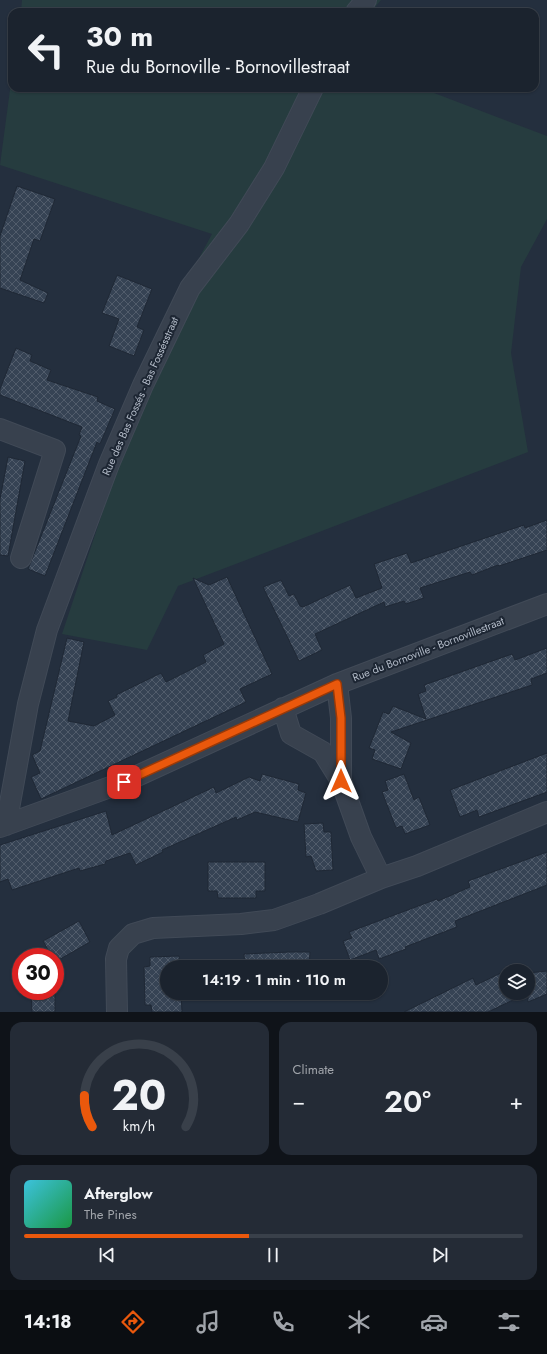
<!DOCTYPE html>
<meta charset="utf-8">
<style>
body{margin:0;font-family:Jost,sans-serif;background:#242b36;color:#f1f3f6;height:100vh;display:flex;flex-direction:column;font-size:15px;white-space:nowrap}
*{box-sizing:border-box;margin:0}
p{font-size:13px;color:#a0a4aa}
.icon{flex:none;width:22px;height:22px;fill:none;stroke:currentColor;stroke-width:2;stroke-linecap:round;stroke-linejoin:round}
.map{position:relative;height:1012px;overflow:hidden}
.panel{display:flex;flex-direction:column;gap:10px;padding:10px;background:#0f1319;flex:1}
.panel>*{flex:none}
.top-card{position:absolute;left:8px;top:8px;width:531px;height:84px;border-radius:12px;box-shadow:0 1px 3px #0004,0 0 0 1px #39404a;background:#1b232e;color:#f1f3f6;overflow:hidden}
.controls{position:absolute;left:499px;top:964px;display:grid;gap:8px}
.controls a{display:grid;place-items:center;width:36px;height:36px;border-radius:50%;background:#1b232e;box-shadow:0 1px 3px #0004,0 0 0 1px #39404a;font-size:20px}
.speed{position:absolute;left:12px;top:948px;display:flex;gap:8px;font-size:20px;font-weight:700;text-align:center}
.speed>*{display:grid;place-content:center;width:52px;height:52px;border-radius:50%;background:#1b232e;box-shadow:0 1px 3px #0004,0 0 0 1px #39404a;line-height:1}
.speed .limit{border:6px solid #d22;background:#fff;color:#111}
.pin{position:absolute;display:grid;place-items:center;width:34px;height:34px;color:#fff;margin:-17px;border-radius:8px;box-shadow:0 2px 6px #0006}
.me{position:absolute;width:44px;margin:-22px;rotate:0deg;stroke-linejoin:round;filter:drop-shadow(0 0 3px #0008)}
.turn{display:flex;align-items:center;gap:14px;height:84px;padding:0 12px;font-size:18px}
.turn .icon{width:52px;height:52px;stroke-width:2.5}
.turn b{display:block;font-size:28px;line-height:34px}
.big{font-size:30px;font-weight:600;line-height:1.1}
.panel .card{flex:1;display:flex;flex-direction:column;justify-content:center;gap:6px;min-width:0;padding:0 14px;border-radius:12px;background:#242b36}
.panel .dial{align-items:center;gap:0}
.dial svg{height:104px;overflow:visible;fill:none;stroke:#39404a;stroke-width:7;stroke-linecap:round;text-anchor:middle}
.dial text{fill:#f1f3f6;stroke:none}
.song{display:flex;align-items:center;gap:12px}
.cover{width:48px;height:48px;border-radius:6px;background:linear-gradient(135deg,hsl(190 70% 55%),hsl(140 70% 35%))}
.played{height:4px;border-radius:2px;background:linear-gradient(90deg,#ea580c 45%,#39404a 45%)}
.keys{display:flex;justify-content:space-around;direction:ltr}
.heat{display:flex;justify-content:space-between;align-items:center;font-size:22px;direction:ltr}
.panel .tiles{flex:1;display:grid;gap:10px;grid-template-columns:1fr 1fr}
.card:last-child{grid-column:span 2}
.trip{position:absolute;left:160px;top:960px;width:228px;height:40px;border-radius:20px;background:#1b232e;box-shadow:0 1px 3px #0004,0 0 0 1px #39404a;font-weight:600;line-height:40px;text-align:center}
.menu{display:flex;height:64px;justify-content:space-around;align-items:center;background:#0b0e12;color:#a0a4aa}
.menu .icon{width:28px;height:28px}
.menu .selected{color:#ea580c}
.menu b{font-size:18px;color:#f1f3f6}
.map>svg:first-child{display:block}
.grass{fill:#263c3f}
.building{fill:url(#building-cross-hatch);stroke:#1f2835}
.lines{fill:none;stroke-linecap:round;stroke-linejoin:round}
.street-casing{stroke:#414a57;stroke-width:22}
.street{stroke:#38414e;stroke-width:20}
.route-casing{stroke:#983908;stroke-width:10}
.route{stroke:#ea580c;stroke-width:7}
.labels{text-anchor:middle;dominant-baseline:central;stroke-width:4;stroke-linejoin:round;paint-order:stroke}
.street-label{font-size:11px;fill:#b4bcc9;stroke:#1d2633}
</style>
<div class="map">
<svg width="547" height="1012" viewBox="0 0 547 1012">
<defs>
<pattern id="building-cross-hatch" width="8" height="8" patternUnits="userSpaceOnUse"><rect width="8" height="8" fill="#364354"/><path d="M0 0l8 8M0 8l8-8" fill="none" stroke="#515c6b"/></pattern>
</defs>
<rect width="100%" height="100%" fill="#242f3e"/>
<path class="grass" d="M 22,0 L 381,0 L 371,12 L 21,12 Z
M 12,75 L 12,88 L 421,88 L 547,136 L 547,219 L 521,267 L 511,353 L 528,452 L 178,586 L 147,650 L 62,634 L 130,430 L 182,290 L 212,234 L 0,165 Z"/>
<path class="building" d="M 17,186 L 55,199 L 40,241 L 34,239 L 20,280 L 48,293 L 44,303 L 0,288 L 0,236 Z
M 117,275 L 152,289 L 137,327 L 144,330 L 134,356 L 109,346 L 119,319 L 102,313 Z
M 16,348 L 32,355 L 30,361 L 51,370 L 47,380 L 98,397 L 97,401 L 115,409 L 100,444 L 97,442 L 45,576 L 28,569 L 81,436 L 79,435 L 82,427 L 0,395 L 0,389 Z
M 8,457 L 25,461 L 8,556 L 0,555 L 0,499 Z
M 547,520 L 547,550 L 499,566 L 498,565 L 472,575 L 470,572 L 420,588 L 424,598 L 406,604 L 404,601 L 385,607 L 384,602 L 315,634 L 322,650 L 299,661 L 263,587 L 281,580 L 289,596 L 294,594 L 300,606 L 303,607 L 350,585 L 356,598 L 382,588 L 374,564 L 407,553 L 411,563 L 524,525 L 525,528 Z
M 227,577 L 272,674 L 240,689 L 246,702 L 41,799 L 31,777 L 40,773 L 32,755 L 40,751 L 67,638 L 84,642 L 68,721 L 94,726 L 115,715 L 108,701 L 117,697 L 116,695 L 161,673 L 166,682 L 206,662 L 203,655 L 224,644 L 193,578 L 209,585 Z
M 547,648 L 547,673 L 531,679 L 532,685 L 391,732 L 411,743 L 401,769 L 372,759 L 375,750 L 369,748 L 383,712 L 389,714 L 393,706 L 426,719 L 418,694 L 426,691 L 424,685 L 512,654 L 515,660 Z
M 547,753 L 547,792 L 479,817 L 477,810 L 460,817 L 450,790 Z
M 262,774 L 299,784 L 298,790 L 306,793 L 298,822 L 255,812 L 237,820 L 236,817 L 162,850 L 163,852 L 136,865 L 130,853 L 106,861 L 105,864 L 80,871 L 79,868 L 12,890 L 8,879 L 0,882 L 0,845 L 106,811 L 112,835 L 214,787 L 216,793 L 249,777 L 260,781 Z
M 404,774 L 414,800 L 419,797 L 430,825 L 405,834 L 402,826 L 396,828 L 382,792 L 388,790 L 385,781 Z
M 323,823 L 324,832 L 331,832 L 333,870 L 316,871 L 311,856 L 306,857 L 304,824 Z
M 547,852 L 547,885 L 455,921 L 457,927 L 405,947 L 406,949 L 379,959 L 376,950 L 350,960 L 343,941 L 352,938 L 349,932 L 437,899 L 438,901 L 470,887 L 468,881 Z
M 208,862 L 265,862 L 265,891 L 256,891 L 256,898 L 218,898 L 217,891 L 208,891 Z
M 79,921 L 90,942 L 55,962 L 55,957 L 52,957 L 43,941 Z
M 290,952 L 310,952 L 309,967 L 245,967 L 244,954 Z
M 179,956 L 180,967 L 167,967 L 167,993 L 181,993 L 182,1012 L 152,1012 L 151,1005 L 145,1005 L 144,967 L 150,966 L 150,957 Z
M 547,971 L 547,994 L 528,1002 L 528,973 Z
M 501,973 L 506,985 L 506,993 L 510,993 L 513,1000 L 488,1012 L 404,1012 L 473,978 L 476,985 Z
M 31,991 L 55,991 L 55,1012 L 32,1012 Z"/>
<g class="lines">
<g class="street-casing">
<path id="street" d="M 356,12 L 366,0
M 0,429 L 55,450 L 21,558
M 283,708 L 291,734 L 323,752 L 341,781 L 341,718 L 337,684
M 6,825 L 28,704 L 47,630 L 109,464 L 143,385 L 190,288 L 239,224 L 274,168 L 313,88
M 0,827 L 124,782 L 337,684 L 547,604
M 381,878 L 417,866 L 547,812
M 117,1012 L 116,959 L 119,948 L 133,934 L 153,928 L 241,924 L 274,920 L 319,904 L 381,878 L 361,837 L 341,781"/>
</g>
<use href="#street" class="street"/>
</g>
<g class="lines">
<g class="route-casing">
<path id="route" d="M 124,782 L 337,684 L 341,718 L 341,781"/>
</g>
<use href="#route" class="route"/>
</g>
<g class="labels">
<g class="street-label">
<text transform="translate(140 396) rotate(-66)">Rue des Bas Fossés - Bas Fossésstraat</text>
<text transform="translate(428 649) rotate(-21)">Rue du Bornoville - Bornovillestraat</text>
</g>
</g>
</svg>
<div class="controls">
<a><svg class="icon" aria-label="layers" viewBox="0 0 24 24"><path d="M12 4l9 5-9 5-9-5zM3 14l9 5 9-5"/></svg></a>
</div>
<div class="speed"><div class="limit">30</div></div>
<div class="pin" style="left:124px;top:782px;background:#d93025"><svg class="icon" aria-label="arrive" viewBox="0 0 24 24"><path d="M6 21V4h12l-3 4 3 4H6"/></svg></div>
<svg class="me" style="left:341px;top:781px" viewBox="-20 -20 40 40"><path d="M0-17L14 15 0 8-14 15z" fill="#ea580c" stroke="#fff" stroke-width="4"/></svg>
<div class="trip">14:19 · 1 min · 110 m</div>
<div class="top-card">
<div class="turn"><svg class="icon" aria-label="left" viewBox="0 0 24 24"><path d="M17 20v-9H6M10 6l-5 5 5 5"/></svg><div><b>30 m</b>Rue du Bornoville - Bornovillestraat</div></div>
</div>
</div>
<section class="panel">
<div class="tiles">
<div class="card dial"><svg viewBox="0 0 100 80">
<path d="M14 69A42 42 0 1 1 86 69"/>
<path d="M14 69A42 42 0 0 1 8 45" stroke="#ea580c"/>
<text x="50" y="56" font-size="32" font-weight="700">20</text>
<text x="50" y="72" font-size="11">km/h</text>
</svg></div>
<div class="card"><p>Climate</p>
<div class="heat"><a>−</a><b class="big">20°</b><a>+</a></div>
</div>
<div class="card">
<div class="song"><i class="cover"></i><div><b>Afterglow</b><p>The Pines</p></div></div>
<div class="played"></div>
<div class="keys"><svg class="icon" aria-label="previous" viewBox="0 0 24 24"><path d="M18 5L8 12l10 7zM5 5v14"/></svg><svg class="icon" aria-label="pause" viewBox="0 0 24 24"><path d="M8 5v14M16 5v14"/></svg><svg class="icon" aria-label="next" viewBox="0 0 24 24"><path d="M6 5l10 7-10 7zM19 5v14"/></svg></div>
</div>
</div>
</section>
<nav class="menu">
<b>14:18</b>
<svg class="icon selected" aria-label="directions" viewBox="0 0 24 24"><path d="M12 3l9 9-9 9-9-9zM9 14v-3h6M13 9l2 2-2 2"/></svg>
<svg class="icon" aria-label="music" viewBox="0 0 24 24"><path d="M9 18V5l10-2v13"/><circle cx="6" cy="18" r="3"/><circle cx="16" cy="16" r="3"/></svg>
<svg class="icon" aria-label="phone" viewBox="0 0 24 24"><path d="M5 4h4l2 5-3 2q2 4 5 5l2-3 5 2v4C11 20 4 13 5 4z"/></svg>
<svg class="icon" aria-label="climate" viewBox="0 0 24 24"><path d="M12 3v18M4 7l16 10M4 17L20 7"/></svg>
<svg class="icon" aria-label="car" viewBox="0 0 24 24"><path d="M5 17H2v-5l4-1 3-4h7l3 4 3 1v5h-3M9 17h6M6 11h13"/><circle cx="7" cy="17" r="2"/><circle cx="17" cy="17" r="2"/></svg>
<svg class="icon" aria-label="filters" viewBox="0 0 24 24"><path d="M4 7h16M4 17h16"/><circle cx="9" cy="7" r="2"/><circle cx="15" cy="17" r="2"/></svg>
</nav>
